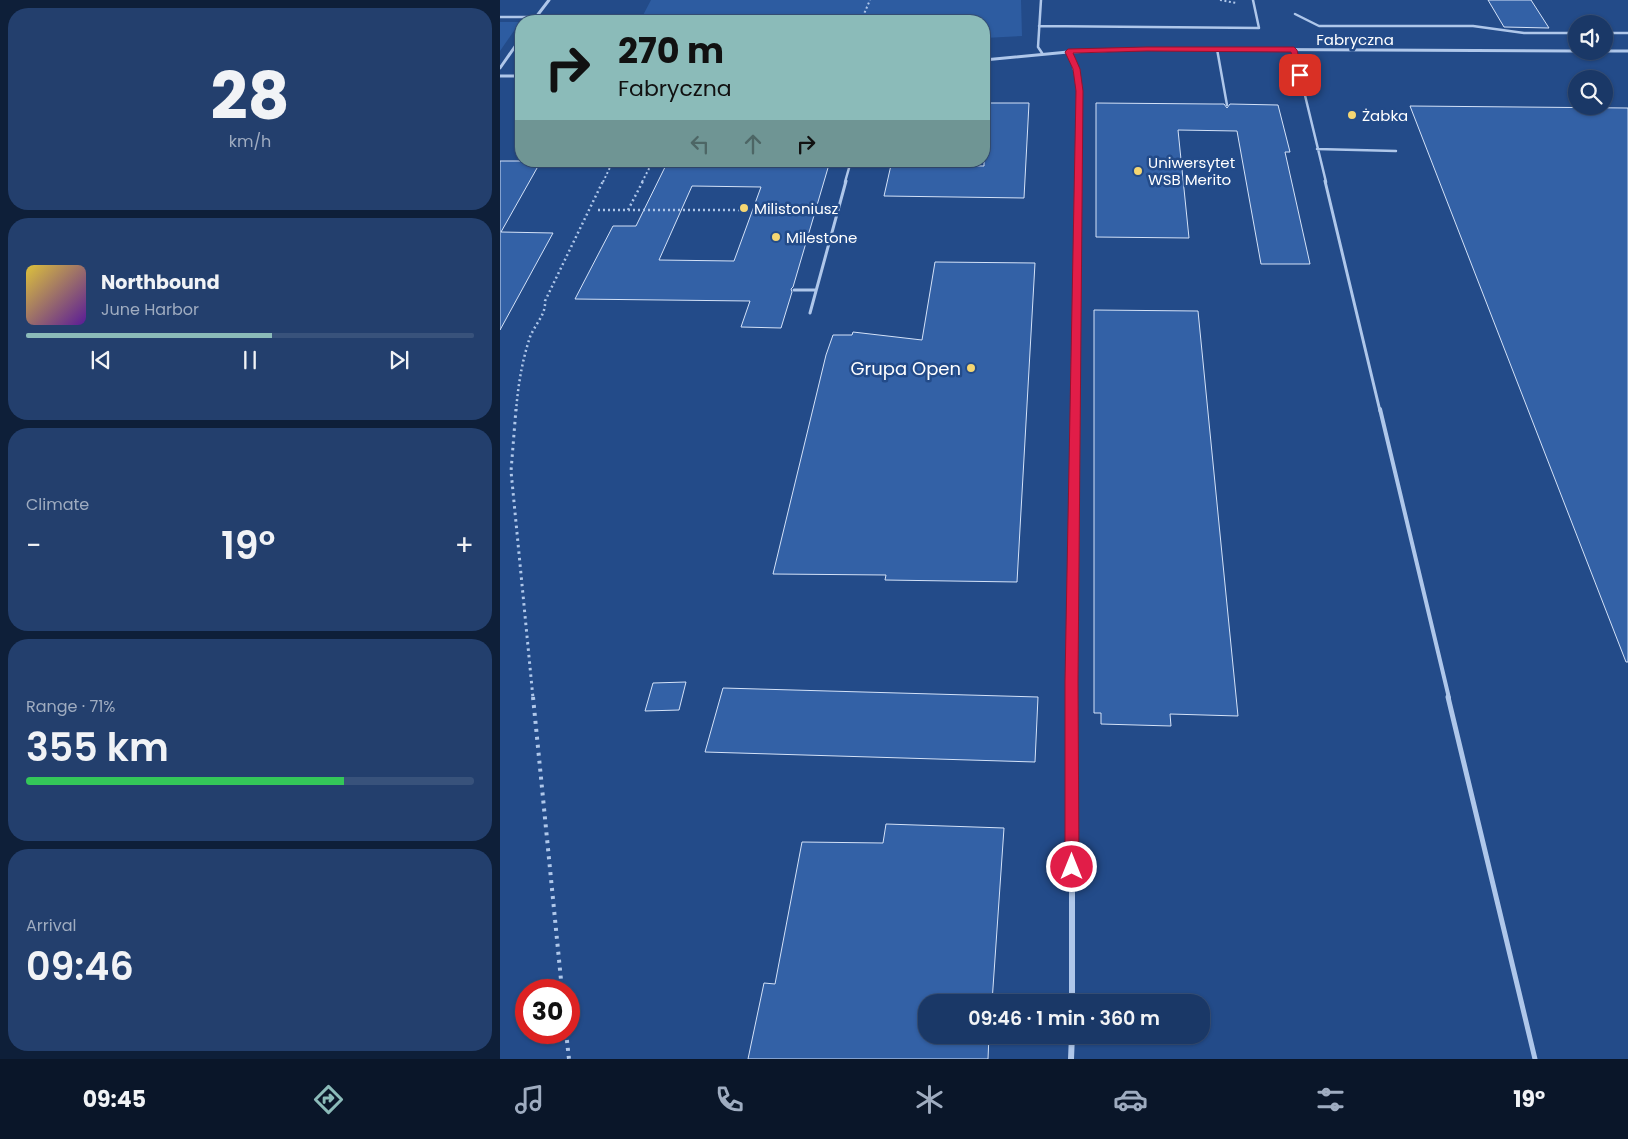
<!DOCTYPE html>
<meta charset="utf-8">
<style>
body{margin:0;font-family:Poppins,sans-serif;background:#233f6d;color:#f1f3f6;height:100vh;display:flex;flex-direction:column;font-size:19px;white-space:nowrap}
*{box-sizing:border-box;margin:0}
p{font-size:16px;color:#9facc0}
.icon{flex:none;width:28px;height:28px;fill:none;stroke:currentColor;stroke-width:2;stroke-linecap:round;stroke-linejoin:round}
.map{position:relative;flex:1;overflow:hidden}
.panel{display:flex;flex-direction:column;gap:8px;padding:8px;background:#0e1f39;width:500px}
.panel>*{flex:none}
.guide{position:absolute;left:15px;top:15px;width:475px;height:152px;border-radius:20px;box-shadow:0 1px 4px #0004,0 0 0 1px #38527b;background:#8bbbb9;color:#111;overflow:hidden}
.tools{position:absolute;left:1068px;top:15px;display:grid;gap:10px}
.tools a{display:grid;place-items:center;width:45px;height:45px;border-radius:50%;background:#1a3867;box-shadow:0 1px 4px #0004,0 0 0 1px #38527b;font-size:25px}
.speed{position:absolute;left:15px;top:979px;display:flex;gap:10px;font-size:25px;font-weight:700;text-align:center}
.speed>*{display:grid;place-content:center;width:65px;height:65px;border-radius:50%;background:#1a3867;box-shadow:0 1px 4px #0004,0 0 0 1px #38527b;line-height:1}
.speed .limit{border:8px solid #d22;background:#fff;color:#111}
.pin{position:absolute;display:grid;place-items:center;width:42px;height:42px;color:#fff;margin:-21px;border-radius:10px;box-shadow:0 2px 8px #0006}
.me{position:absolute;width:55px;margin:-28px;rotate:0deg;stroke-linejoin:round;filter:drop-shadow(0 0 4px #0008)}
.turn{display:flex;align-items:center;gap:18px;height:105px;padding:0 20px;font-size:22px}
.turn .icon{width:65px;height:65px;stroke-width:2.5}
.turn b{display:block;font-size:35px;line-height:42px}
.lanes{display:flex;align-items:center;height:48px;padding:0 20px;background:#0003;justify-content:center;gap:25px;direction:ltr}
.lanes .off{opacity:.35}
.big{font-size:38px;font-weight:600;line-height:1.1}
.panel .card{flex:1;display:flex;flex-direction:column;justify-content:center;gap:8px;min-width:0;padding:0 18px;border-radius:20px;background:#233f6d}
.panel .dial{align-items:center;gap:0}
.dial b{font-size:65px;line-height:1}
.song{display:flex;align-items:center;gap:15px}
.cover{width:60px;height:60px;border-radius:8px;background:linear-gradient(135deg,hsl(50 70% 55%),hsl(270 70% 35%))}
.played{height:5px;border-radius:2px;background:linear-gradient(90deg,#8bbbb9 55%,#38527b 55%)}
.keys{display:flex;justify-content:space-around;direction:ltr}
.heat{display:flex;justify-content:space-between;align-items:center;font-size:28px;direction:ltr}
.charge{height:8px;border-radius:4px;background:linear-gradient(90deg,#34c759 71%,#38527b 0)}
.trip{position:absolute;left:418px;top:994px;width:292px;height:50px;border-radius:20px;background:#1a3867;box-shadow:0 1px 4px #0004,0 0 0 1px #38527b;font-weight:600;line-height:50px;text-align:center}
.menu{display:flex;height:80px;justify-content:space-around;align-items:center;background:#0a1629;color:#9facc0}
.menu .icon{width:35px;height:35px}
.menu .active{color:#8bbbb9}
.menu b{font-size:22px;color:#f1f3f6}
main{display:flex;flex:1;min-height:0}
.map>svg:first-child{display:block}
.green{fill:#2d5ca1}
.building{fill:#3361a6;stroke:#d4e2f8;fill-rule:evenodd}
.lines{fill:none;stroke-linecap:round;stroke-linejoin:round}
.path-far3{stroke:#afc7ea;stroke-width:2;stroke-dasharray:2 2.5;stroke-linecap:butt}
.path-far2{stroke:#afc7ea;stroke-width:2.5;stroke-dasharray:2 3;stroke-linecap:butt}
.path-far1{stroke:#afc7ea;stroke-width:3;stroke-dasharray:2.5 4;stroke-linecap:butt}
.path{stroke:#afc7ea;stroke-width:4;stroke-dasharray:3 5;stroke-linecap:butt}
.lane-far3{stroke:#afc7ea;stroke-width:2.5}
.lane-far2{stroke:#afc7ea;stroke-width:3}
.lane-far1{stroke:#afc7ea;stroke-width:4}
.lane{stroke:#afc7ea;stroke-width:5}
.street-far3{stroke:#afc7ea;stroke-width:3}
.street-far2{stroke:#afc7ea;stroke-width:4}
.street-far1{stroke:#afc7ea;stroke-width:5}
.street{stroke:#afc7ea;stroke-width:6}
.route{fill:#e11d48;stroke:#92132f}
.poi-dot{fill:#f5d672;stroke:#234b89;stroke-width:2}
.labels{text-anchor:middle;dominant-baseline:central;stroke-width:5;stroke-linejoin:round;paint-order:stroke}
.far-street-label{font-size:15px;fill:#fff;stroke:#234b89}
.far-poi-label{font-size:15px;fill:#fff;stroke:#234b89;text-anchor:start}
.poi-label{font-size:18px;fill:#fff;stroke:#234b89;text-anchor:end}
</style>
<main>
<section class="panel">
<div class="card dial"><b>28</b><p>km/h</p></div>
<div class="card">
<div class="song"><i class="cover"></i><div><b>Northbound</b><p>June Harbor</p></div></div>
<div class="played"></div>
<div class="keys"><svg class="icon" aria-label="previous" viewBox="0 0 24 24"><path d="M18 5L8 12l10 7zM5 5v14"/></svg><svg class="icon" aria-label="pause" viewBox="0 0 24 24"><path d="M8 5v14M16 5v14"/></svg><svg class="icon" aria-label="next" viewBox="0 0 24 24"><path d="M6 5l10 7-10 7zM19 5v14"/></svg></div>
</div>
<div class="card"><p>Climate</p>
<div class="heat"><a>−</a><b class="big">19°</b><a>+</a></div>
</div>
<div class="card"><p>Range · 71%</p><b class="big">355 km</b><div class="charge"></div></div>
<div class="card"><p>Arrival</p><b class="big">09:46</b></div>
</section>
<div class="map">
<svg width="1128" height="1059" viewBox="0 0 1128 1059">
<rect width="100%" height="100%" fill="#234b89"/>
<path class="green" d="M 151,0 L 521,0 L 522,36 L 484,38 L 484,21 L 140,21 Z
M 0,22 L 20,22 L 0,51 Z"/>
<path class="building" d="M 988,0 L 1031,0 L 1049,28 L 1004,27 Z
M 484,103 L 529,103 L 524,198 L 384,196 L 391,165 L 484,166 Z
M 596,103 L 714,104 L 724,104 L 727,108 L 730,104 L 778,105 L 790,152 L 785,152 L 810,264 L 761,264 L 737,131 L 678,130 L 689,238 L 596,237 Z
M 910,106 L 1128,108 L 1128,662 L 1126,662 Z
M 0,161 L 41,161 L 1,232 L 53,233 L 0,330 Z
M 168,161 L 330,161 L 293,287 L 291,289 L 292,292 L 281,328 L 241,327 L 250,301 L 75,299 L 113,226 L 136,226 ZM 192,186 L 261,187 L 234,261 L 159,260 Z
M 435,262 L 535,263 L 517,582 L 385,580 L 386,575 L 273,574 L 326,355 L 333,335 L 352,335 L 353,332 L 422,340 Z
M 594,310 L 698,311 L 738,716 L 670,714 L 671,726 L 601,724 L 601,713 L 594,713 Z
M 186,682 L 179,710 L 145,711 L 153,683 Z
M 223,688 L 538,697 L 535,762 L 205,752 Z
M 386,824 L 504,828 L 492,1002 L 426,1002 L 426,1035 L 489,1035 L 488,1059 L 248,1059 L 264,983 L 275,984 L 302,842 L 383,843 Z"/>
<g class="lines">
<path class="path-far3" d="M 720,0 L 736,3
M 361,21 L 370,0
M 103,182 L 113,161
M 142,182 L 153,161"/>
<path class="path-far2" d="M 98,210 L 249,210
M 128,210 L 143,181
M 16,411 C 18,386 22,361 30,337 C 35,324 46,315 45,301 L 103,181"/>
<path class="path-far1" d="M 16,409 L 11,471 L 33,698"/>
<path class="path" d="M 33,697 L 62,990
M 66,1032 L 69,1059"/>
<path class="lane-far3" d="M 541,0 L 538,47 L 542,53
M 795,14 L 819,26 L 973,26 L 1024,33 L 1076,33
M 0,17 L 37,17
M 539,26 L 759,28 L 753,0
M 1104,33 L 1128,33
M 717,49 L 727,105
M 794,50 L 826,182
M 817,149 L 896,151
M 345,182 L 351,161"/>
<path class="lane-far2" d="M 825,181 L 880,411
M 294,290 L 316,290
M 310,313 L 346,181"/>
<path class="lane-far1" d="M 880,409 L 949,698"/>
<path class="lane" d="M 948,697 L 1035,1059"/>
<path class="street-far3" d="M 33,21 L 49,0
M 1104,51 L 1128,51
M 568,52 C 587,92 579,139 579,182
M 484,60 L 568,52 L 647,49 L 1076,51
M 0,68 L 21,38
M 0,76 L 21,76"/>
<path class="street-far2" d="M 576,411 L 579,181"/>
<path class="street-far1" d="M 572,698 L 576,409"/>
<path class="street" d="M 572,697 L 572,1002
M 571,1059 L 572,1035"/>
</g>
<path class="route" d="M 647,47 L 794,47 L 797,50 L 803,75 L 800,77 L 796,75 L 791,52 L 647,51 L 573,53 L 580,69 L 583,91 L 578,681 L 579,867 L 577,872 L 572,874 L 567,872 L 565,867 L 565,681 L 576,91 L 573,69 L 565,52 L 568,49 Z"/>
<g class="poi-dot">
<circle cx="852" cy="115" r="5"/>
<circle cx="638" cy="171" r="5"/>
<circle cx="244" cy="208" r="5"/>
<circle cx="276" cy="237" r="5"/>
<circle cx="471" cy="368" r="5"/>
</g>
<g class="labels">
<g class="far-street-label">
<text x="855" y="39">Fabryczna</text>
</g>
<g class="far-poi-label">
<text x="862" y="115">Żabka</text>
<text x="648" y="162">Uniwersytet<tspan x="648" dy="17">WSB Merito</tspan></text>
<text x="254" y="208">Milistoniusz</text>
<text x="286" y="237">Milestone</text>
</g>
<g class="poi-label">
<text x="461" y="368">Grupa Open</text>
</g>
</g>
</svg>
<div class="tools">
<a><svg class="icon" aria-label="sound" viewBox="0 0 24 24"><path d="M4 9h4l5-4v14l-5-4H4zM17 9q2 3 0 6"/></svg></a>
<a><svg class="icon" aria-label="search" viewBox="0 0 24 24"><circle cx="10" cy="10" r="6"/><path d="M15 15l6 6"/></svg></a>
</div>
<div class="speed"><div class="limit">30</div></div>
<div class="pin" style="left:800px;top:75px;background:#d93025"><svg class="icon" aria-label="arrive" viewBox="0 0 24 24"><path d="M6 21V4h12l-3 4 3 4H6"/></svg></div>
<svg class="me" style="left:572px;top:867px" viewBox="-20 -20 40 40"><circle r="17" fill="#e11d48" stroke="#fff" stroke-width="3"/><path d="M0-11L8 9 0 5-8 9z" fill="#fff"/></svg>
<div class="trip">09:46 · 1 min · 360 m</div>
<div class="guide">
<div class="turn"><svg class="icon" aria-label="right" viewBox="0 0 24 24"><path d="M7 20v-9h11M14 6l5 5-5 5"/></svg><div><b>270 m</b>Fabryczna</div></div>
<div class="lanes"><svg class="icon off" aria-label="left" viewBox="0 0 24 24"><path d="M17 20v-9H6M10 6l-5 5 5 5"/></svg><svg class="icon off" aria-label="ahead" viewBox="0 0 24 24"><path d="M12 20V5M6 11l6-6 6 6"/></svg><svg class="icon" aria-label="right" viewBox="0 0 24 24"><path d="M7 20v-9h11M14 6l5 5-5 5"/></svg></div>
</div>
</div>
</main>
<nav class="menu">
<b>09:45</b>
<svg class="icon active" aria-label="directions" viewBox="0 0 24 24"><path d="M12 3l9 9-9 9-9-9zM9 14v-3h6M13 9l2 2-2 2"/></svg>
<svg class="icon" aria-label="music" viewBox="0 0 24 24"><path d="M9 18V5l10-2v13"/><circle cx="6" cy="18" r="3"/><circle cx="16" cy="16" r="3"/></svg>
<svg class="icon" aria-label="phone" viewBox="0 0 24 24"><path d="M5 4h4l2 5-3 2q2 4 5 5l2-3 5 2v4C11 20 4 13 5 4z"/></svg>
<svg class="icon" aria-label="climate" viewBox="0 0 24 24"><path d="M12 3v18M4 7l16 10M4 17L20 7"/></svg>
<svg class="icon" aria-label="car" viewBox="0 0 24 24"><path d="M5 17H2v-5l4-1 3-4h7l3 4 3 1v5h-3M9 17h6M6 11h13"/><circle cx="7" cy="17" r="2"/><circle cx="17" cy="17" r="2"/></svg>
<svg class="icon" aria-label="filters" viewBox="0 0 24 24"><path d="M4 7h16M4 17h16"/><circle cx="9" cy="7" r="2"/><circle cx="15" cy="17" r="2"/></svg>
<b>19°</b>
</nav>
